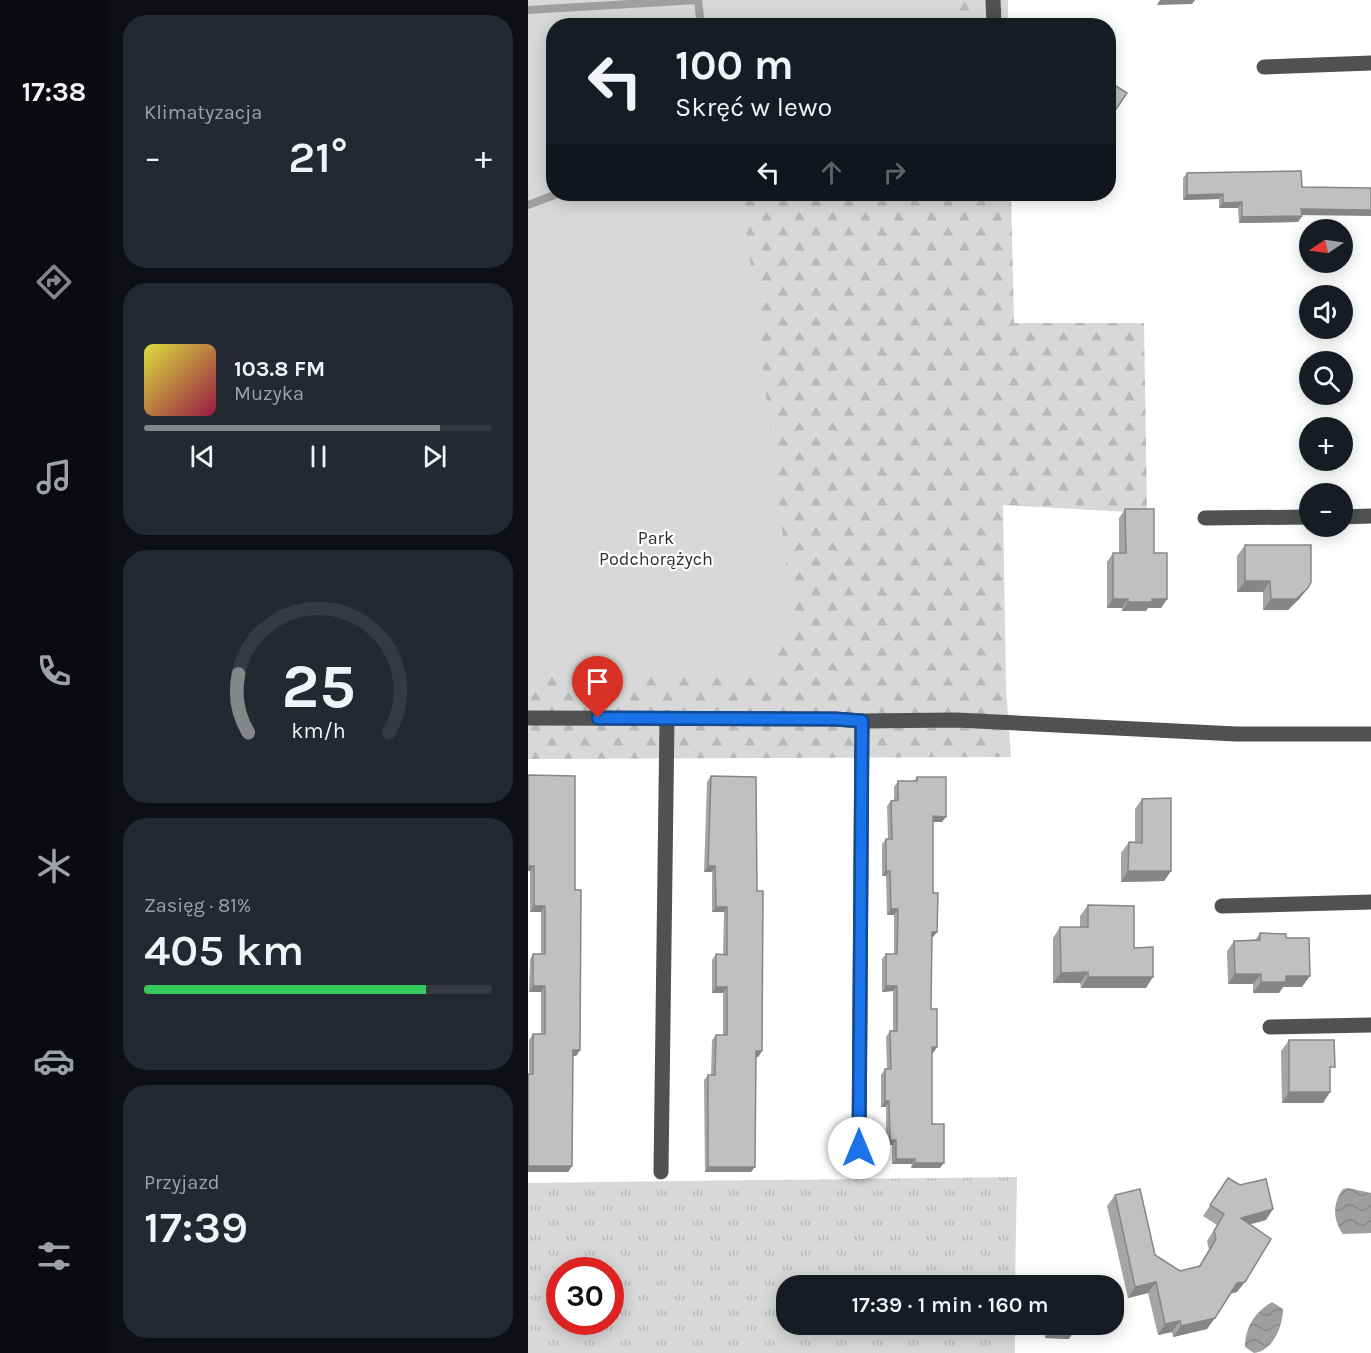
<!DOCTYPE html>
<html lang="pl">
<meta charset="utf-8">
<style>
body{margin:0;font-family:Karla,sans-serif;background:#242831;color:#f1f3f6;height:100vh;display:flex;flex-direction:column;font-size:22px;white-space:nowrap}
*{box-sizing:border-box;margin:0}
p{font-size:20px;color:#9ea1a6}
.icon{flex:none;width:33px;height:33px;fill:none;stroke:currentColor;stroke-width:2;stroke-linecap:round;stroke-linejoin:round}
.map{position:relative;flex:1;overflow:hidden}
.side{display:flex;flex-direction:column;gap:15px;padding:15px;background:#0d0f14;width:420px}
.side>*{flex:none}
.hud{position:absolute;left:18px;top:18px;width:570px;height:183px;border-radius:24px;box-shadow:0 3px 15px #0003;background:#171b24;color:#f1f3f6;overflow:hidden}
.needle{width:39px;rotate:257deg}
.controls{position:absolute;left:771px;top:219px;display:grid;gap:12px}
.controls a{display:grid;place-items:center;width:54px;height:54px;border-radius:50%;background:#171b24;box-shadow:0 3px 15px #0003;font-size:30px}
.speed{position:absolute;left:18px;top:1257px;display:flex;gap:12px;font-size:30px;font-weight:700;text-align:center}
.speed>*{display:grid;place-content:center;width:78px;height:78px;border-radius:50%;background:#171b24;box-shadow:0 3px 15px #0003;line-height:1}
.speed .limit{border:9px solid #d22;background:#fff;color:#111}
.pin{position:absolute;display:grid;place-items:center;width:51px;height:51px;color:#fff;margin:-62px -26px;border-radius:50% 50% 50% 0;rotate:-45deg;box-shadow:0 0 6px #0007}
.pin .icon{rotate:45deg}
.me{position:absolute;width:66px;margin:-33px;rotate:0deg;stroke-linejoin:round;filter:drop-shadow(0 0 4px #0008)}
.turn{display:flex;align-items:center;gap:21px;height:126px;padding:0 30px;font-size:27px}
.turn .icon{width:78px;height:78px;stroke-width:2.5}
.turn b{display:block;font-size:42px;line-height:51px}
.lanes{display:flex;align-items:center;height:57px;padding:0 30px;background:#0003;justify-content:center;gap:30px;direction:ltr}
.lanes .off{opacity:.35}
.big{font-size:45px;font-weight:600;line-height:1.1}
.side .widget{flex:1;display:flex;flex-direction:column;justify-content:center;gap:9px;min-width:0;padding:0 21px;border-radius:24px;background:#242831}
.side .dial{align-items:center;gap:0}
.dial svg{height:156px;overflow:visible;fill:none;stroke:#363941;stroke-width:7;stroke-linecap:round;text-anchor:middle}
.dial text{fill:#f1f3f6;stroke:none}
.song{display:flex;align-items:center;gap:18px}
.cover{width:72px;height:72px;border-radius:9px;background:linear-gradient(135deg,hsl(60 70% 55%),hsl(340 70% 35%))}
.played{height:6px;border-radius:3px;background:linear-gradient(90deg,#858687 85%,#363941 85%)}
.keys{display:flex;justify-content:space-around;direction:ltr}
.heat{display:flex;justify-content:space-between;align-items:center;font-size:33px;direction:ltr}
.charge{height:9px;border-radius:4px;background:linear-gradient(90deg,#34c759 81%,#363941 0)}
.trip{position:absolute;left:248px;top:1275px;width:348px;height:60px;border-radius:24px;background:#171b24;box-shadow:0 3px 15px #0003;font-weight:600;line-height:60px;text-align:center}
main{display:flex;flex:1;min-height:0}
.tabs{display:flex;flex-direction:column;width:108px;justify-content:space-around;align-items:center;background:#090b0e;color:#9ea1a6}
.tabs .icon{width:42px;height:42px}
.tabs .selected{color:#858687}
.tabs b{font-size:27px;color:#f1f3f6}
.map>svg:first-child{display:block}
.grass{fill:url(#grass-tufts);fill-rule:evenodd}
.forest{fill:url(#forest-firs)}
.green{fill:#d8d8d8}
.water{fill:url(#water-waves)}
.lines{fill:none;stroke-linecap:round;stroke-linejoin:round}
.stream{stroke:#9f9f9f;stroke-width:8}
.minor{stroke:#515151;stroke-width:15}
.wall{fill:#a5a5a5}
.shaded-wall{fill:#868686}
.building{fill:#c0c0c0;stroke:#868686;stroke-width:1.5}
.route-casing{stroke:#114b97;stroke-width:15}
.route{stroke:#1a73e8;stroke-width:10}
.labels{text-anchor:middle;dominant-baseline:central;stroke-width:4.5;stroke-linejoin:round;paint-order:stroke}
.park-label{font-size:18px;fill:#2f2f2f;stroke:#fff}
</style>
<main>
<nav class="tabs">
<b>17:38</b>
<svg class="icon selected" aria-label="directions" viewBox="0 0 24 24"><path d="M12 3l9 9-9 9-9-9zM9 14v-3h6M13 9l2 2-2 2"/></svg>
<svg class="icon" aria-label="music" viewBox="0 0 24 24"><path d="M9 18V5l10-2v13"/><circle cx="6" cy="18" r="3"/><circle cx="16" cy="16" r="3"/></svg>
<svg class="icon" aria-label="phone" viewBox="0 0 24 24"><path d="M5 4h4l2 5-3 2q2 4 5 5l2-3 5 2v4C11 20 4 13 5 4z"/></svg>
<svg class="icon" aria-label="climate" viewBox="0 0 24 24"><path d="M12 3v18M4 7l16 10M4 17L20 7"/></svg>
<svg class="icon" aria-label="car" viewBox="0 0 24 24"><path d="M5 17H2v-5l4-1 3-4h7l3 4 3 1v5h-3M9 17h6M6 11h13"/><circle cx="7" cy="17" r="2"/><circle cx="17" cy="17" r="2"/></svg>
<svg class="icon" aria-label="filters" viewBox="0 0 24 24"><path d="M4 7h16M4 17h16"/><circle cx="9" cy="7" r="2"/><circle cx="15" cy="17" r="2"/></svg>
</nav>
<section class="side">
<div class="widget"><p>Klimatyzacja</p>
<div class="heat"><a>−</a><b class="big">21°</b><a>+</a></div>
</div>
<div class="widget">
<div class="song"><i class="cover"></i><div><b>103.8 FM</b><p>Muzyka</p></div></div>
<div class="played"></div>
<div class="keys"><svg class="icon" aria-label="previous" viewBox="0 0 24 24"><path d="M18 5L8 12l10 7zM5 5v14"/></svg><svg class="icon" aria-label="pause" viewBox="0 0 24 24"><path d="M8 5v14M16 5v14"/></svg><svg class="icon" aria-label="next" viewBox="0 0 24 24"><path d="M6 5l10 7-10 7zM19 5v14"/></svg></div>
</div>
<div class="widget dial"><svg viewBox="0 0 100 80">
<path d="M14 69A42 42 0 1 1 86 69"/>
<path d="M14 69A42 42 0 0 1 9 39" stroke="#858687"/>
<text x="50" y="56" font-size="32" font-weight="700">25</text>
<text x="50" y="72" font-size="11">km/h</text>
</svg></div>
<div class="widget"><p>Zasięg · 81%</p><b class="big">405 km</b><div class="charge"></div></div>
<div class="widget"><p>Przyjazd</p><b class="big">17:39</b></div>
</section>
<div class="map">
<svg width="843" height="1353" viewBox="0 0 843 1353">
<defs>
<pattern id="grass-tufts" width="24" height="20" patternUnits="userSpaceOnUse" patternTransform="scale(1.5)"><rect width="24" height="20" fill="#d8d8d8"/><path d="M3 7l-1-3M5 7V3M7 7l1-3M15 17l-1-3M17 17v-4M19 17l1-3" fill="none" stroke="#b8b8b8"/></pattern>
<pattern id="forest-firs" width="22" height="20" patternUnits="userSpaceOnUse" patternTransform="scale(1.5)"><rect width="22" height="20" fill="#d8d8d8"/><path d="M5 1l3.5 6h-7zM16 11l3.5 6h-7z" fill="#b8b8b8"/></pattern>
<pattern id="water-waves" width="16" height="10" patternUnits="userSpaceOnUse" patternTransform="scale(1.5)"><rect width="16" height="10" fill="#9f9f9f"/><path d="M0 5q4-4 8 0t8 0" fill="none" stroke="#878787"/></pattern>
</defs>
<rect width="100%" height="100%" fill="#fff"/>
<path class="grass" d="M 489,1177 L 487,1285 L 258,1286 L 258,1324 L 487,1325 L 487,1353 L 0,1353 L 0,1183 ZM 82,1270 L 82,1322 L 32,1322 L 32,1270 Z"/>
<path class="forest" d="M 0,0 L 480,0 L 480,25 L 26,26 L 26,194 L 483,194 L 486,323 L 616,323 L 619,513 L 475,505 L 478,688 L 483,757 L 0,759 Z"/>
<path class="green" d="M 0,0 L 430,0 L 430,25 L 26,26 L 26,194 L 214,194 L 265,620 L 240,678 L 0,676 Z"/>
<path class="water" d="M 820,1188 L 843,1193 L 843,1233 L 815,1234 C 805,1221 804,1203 815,1189 Z
M 744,1302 L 755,1309 C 755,1326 745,1351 726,1353 L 717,1347 C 717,1327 727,1312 744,1302 Z"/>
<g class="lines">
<path class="stream" d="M 0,10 L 170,0 L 173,26
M 0,205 L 29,194"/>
<path class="minor" d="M 465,0 L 466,26
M 736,67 L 843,63
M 814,517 L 843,516
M 677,518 L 782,517
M 0,718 L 307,719 L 334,721 L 428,720 L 708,734 L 843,734
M 694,906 L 843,902
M 742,1027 L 843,1025
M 331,1148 L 334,721
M 133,1172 L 139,718"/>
</g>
<path class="wall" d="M 659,173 L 774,215 L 774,216 L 770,222 L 711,223 L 710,208 L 691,208 L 691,199 L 655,200 L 655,178 Z
M 597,509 L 626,553 L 639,599 L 633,608 L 620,608 L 618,611 L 594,611 L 594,608 L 579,608 L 579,562 L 585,553 L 591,553 L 591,518 Z
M 717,545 L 772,598 L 760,610 L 735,610 L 735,592 L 709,592 L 709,556 Z
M 0,775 L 47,890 L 52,1050 L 48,1056 L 45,1056 L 44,1166 L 40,1172 L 0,1172 L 0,1074 L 1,1074 L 1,1040 L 5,1034 L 13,1034 L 13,992 L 1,992 L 2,959 L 5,954 L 13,954 L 13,912 L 2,912 L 2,871 L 0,871 Z
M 183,776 L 229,891 L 234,1051 L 230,1057 L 228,1057 L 223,1172 L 177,1172 L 176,1080 L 180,1075 L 183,1075 L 184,1040 L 188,1035 L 195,1035 L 195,993 L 184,993 L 184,960 L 188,954 L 195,955 L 196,912 L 184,912 L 184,872 L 176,872 L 179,782 Z
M 389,777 L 414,822 L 405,822 L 405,893 L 409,932 L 405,937 L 404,937 L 403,1009 L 409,1047 L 405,1053 L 404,1053 L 404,1124 L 412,1168 L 383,1168 L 384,1164 L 364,1164 L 364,1145 L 358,1145 L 358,1107 L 353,1107 L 353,1075 L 357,1069 L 359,1069 L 358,1037 L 362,1031 L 365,1031 L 365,991 L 354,992 L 354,959 L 358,954 L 366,954 L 366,915 L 359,915 L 358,876 L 354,876 L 354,844 L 358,839 L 360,839 L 359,806 L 363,801 L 366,800 L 366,787 L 370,781 L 386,781 Z
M 614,799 L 643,871 L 636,881 L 593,882 L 593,853 L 601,842 L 607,842 L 607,809 Z
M 560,905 L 606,948 L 618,988 L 553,988 L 552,983 L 525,983 L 525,938 L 532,927 L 552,927 L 552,916 Z
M 732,933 L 758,938 L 774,987 L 755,987 L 751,993 L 725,993 L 725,984 L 700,984 L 699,951 L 706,941 L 727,940 Z
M 761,1040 L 802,1074 L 802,1092 L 795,1103 L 754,1103 L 753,1051 Z
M 700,1178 L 745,1209 L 738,1220 L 722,1224 L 709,1292 L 702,1293 L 679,1329 L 645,1337 L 644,1332 L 630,1335 L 620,1293 L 600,1298 L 579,1206 L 587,1195 L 627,1255 L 652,1271 L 671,1266 L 681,1250 L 679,1241 L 689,1225 L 675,1216 Z
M 518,1324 L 548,1324 L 541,1339 L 517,1338 Z"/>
<path class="shaded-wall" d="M 632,0 L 667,0 L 664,4 L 629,5 Z
M 695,194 L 691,199 L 655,200 L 659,195 Z
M 714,202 L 710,208 L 691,208 L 695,203 Z
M 773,209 L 843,210 L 843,216 L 770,215 Z
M 774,216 L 770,222 L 711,223 L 714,217 Z
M 717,581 L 742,581 L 735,592 L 709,592 Z
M 780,588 L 772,598 L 760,610 L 735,610 L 743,599 Z
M 585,599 L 600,599 L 594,608 L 579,608 Z
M 624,599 L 639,599 L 633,608 L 620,608 L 618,611 L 594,611 L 600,602 Z
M 405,816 L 418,817 L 414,822 L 401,822 Z
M 0,866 L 6,866 L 2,871 L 0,871 Z
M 180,866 L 187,866 L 184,872 L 176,872 Z
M 358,871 L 362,871 L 358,876 L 354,876 Z
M 600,871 L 643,871 L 636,881 L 593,882 Z
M 6,906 L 17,906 L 13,912 L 2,912 Z
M 188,907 L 199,907 L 196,912 L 184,912 Z
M 363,909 L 370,909 L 366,915 L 359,915 Z
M 404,932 L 409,932 L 405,937 L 400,937 Z
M 560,972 L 552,983 L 525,983 L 533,973 Z
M 707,974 L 733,974 L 725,984 L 700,984 Z
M 758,976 L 782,976 L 774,987 L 755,987 L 751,993 L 725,993 L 733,982 Z
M 560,977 L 625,977 L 618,988 L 553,988 Z
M 5,986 L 17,986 L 13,992 L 1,992 Z
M 358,986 L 369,986 L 365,991 L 354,992 Z
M 188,987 L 199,987 L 195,993 L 184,993 Z
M 404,1047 L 409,1047 L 405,1053 L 400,1053 Z
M 45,1050 L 52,1050 L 48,1056 L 41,1056 Z
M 228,1051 L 234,1051 L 230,1057 L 224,1057 Z
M 761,1092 L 802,1092 L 795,1103 L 754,1103 Z
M 357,1101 L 361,1101 L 358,1107 L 353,1107 Z
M 362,1140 L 368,1140 L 364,1145 L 358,1145 Z
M 368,1159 L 387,1159 L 384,1164 L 364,1164 Z
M 387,1163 L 416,1163 L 412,1168 L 383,1168 Z
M 0,1166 L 44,1166 L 40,1172 L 0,1172 Z
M 180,1167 L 227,1167 L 223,1172 L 177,1172 Z
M 745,1209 L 738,1220 L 705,1229 L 713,1218 Z
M 628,1282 L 620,1293 L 600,1298 L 607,1287 Z
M 717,1282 L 709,1292 L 701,1294 L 709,1283 Z
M 687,1318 L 679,1329 L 645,1337 L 653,1326 Z
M 652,1321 L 644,1332 L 630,1335 L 637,1324 Z
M 525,1328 L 548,1328 L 541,1339 L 517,1338 Z"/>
<path class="building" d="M 580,81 L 599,93 L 580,121 Z
M 773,171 L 774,187 L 843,188 L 843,210 L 773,209 L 774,216 L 714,217 L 714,202 L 695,203 L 695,194 L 659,195 L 659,173 Z
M 597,509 L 626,509 L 626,553 L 639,553 L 639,599 L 624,599 L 624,602 L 600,602 L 600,599 L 585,599 L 585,553 L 598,553 Z
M 717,545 L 783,545 L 783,582 L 780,588 L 768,599 L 743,599 L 742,581 L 717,581 Z
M 0,775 L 47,776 L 47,890 L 53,890 L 52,1050 L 45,1050 L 44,1166 L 0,1166 L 0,1074 L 5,1074 L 5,1034 L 17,1034 L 17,986 L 5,986 L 5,954 L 17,954 L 17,906 L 6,906 L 6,866 L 0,866 Z
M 183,776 L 228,777 L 229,891 L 235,891 L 234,1051 L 228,1051 L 227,1167 L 180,1167 L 180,1075 L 187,1075 L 188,1035 L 199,1035 L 199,987 L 188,987 L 188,954 L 199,955 L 199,907 L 188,907 L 187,866 L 180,866 Z
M 389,777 L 418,777 L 418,817 L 405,816 L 405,893 L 410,893 L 409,932 L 404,932 L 403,1009 L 409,1009 L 409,1047 L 404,1047 L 404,1124 L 416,1124 L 416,1163 L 387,1163 L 387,1159 L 368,1159 L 368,1140 L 362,1140 L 361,1101 L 357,1101 L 357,1069 L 363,1069 L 362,1031 L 369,1031 L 369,986 L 358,986 L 358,954 L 369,954 L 370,909 L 363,909 L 362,871 L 358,871 L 358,839 L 364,839 L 363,801 L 370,800 L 370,781 L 389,781 Z
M 643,798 L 643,871 L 600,871 L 601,842 L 614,843 L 614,799 Z
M 560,905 L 606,906 L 606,948 L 625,947 L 625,977 L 560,977 L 560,972 L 533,973 L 532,927 L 560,927 Z
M 732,933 L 758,934 L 758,938 L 781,938 L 782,976 L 758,976 L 758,982 L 733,982 L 733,974 L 707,974 L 706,941 L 732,940 Z
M 761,1040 L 806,1040 L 807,1067 L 802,1067 L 802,1092 L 761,1092 Z
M 700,1178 L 712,1185 L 738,1179 L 745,1209 L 713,1218 L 743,1239 L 717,1282 L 709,1283 L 687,1318 L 653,1326 L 652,1321 L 637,1324 L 628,1282 L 607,1287 L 587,1195 L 612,1189 L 627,1255 L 652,1271 L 672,1266 L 688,1239 L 686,1231 L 696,1214 L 682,1205 Z
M 525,1324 L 548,1324 L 548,1328 L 525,1328 Z"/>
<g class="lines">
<g class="route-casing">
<path id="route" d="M 70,718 L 307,719 L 334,721 L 331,1148"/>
</g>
<use href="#route" class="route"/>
</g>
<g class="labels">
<g class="park-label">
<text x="128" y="538">Park<tspan x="128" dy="21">Podchorążych</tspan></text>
</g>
</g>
</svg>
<div class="controls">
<a><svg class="needle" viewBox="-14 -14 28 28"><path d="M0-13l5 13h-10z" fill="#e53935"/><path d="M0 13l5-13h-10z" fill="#9ea1a6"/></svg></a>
<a><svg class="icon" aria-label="sound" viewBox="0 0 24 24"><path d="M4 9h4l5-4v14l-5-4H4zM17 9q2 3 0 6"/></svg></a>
<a><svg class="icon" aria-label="search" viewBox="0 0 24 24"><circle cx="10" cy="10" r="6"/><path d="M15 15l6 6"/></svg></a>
<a>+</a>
<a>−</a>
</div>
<div class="speed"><div class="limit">30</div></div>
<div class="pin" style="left:70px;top:718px;background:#d93025"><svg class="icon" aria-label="arrive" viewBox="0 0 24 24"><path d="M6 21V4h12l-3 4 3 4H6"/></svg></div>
<svg class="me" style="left:331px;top:1148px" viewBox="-20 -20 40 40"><circle r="19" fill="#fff"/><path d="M0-13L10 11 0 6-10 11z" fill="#1a73e8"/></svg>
<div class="trip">17:39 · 1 min · 160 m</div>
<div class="hud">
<div class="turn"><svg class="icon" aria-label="left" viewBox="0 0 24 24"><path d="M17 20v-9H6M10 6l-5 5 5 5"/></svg><div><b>100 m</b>Skręć w lewo</div></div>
<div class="lanes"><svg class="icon" aria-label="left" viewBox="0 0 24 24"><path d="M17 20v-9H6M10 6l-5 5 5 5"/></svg><svg class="icon off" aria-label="ahead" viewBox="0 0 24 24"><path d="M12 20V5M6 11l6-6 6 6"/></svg><svg class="icon off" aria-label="right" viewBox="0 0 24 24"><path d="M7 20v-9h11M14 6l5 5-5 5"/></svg></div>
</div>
</div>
</main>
